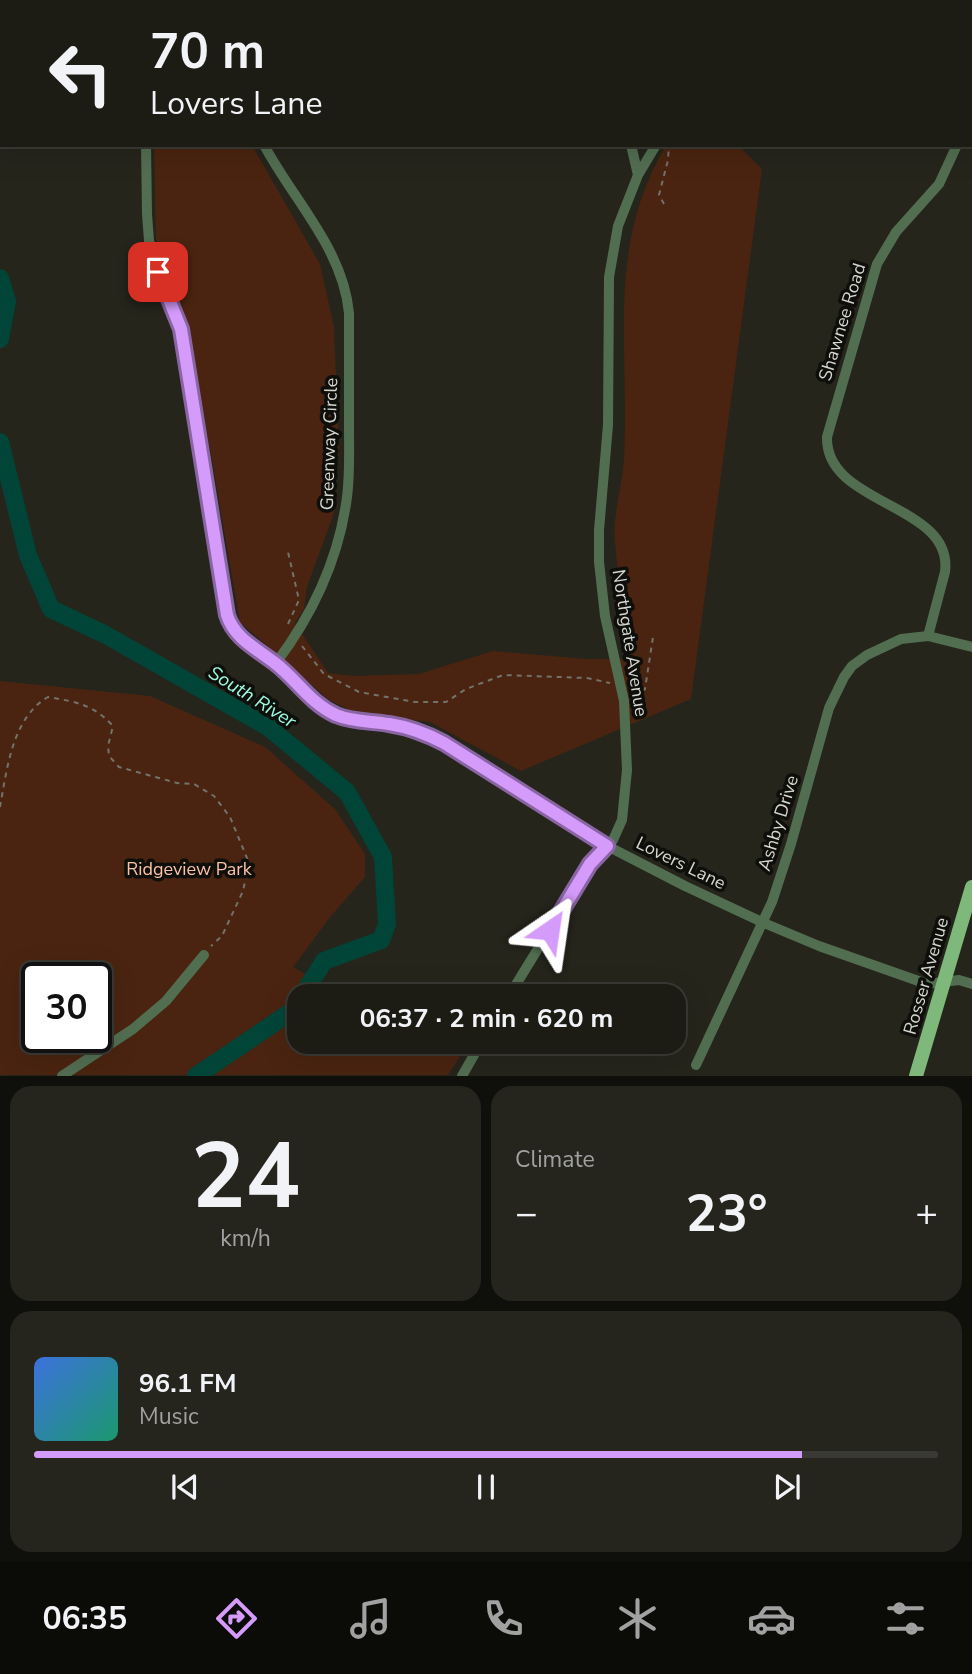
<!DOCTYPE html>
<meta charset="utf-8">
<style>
body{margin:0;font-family:"Nunito Sans",sans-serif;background:#25251e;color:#f1f3f6;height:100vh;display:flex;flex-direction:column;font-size:26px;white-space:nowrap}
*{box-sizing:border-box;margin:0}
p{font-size:23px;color:#a0a1a0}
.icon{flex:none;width:38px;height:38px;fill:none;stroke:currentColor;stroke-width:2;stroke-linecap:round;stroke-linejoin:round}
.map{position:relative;height:1076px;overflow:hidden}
.drawer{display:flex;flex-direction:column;gap:10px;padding:10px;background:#0f0f0c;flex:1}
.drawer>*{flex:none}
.hud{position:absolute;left:0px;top:0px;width:973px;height:147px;box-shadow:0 7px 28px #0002,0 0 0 2px #3a3a34;background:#1c1c15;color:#f1f3f6;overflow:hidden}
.speed{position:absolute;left:21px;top:962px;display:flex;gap:14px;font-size:35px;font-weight:700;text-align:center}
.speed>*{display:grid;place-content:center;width:91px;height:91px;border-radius:50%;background:#1c1c15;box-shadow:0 7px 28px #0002,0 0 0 2px #3a3a34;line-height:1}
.speed .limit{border:4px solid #111;border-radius:10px;background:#fff;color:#111}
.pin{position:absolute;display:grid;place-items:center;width:60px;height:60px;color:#fff;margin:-30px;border-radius:14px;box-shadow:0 4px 10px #0006}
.me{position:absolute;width:77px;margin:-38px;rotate:32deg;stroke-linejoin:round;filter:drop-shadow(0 0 5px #0008)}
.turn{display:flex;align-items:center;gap:24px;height:147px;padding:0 35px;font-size:32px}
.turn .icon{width:91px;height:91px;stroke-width:2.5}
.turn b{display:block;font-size:49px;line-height:60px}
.big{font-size:52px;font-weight:700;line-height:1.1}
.drawer .card{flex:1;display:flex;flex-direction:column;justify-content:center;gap:10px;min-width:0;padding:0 24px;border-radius:21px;background:#25251e}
.drawer .dial{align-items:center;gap:0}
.dial b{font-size:91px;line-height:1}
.song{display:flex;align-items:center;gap:21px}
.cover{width:84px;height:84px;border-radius:10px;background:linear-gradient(135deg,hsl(220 70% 55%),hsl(160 70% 35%))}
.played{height:7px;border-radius:4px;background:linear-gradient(90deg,#d59bfb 85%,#3a3a34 85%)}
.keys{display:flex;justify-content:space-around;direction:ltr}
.heat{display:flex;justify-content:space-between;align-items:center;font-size:38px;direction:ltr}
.drawer .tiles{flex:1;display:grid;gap:10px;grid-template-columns:1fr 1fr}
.card:last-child{grid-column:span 2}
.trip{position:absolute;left:287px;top:984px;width:399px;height:70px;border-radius:21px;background:#1c1c15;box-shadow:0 7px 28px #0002,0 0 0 2px #3a3a34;font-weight:700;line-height:70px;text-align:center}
.menu{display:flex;height:112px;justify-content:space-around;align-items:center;background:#0b0b08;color:#a0a1a0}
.menu .icon{width:49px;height:49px}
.menu .current{color:#d59bfb}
.menu b{font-size:32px;color:#f1f3f6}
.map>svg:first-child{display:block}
.green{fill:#4a2410;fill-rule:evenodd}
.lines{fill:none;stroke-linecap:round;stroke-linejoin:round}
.stream{stroke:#407166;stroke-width:2.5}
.river{stroke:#004538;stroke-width:18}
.path{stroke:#73736b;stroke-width:2;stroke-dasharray:5 5;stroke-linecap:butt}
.minor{stroke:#526e51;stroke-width:10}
.major{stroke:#7eb87a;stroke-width:14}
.route-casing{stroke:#8a65a3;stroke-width:18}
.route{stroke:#d59bfb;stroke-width:12}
.labels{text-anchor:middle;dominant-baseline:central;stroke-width:7;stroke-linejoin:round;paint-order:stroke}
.street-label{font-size:18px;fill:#d7d7d1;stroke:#0e0e0a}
.park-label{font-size:18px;fill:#fcc2a6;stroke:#0e0e0a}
.water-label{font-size:19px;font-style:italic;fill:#9cf9e0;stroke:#0e0e0a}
</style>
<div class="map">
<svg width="972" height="1076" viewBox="0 0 972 1076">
<rect width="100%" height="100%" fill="#25251c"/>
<path class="green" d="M 0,0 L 590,0 L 592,2 L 2,2 L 0,102 Z
M 154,145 L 252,145 L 320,264 L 334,327 L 339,448 L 334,513 L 307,587 L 304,609 L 295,623 L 328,673 L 353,676 L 419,674 L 493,651 L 587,659 L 630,659 C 627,620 618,582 615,543 C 612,515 623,485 624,458 C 630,345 605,249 666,145 L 738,145 L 762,169 L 691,699 L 521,771 L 430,722 L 359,714 L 329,700 L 240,622 L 197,374 L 175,283 L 156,239 Z
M 0,681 L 150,696 L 265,747 L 335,809 L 365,854 L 365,877 L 331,916 L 293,967 L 346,996 L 299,996 L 299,1041 L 431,1041 L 460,1057 L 448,1075 L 0,1075 ZM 37,978 L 96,978 L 96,1038 L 37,1038 Z"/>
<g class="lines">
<path class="stream" d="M 100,2 L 107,0
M 0,21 L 2,20"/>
<path class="river" d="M 0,278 L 7,301 L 0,339
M 0,442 L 28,555 L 51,609 L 106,635 L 268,727 L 347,792 L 383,857 L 387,924 L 381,940 L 324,961 L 302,996
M 196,1076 L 292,1011 L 299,1000"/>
<path class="path" d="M 664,204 L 659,195 L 668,160 L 669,145
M 288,624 L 299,600 L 288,552
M 302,646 L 324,674 L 359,692 L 415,702 L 446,702 L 466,689 L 503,675 L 587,678 L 610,683
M 634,695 L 638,695 L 645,689 L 653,637
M 0,807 C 7,769 12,718 48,697 C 76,702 93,704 113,726 L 108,746 L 109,756 L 119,767 L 177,783 L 194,784 L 214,796 L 230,817 L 249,863 L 243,891 L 222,936 L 211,946"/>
<path class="minor" d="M 612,0 L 614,2
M 843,0 L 861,2
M 788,2 L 800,0
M 971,12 L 972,12
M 0,78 L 2,78
M 0,114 L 2,113
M 971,118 L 972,116
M 146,145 L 147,214 L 149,241 L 158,272 L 181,329 L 227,615 L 234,629 L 240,637 L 276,663 L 307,696 L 335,714 L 359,721 L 390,724 L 412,729 L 445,743 L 586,835 L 685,886 L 764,923 L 819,946 L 927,984 L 959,980 L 972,984
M 264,145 C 294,201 343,249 349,313 C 349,351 349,389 349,427 C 349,450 350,474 347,497 C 339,558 313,614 276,663
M 631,145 L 638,175
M 928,636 L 945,572 C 954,503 825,506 827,437 L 877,264 L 896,232 L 939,184 L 957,145
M 509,996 L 590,864 L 613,840 L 622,820 L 627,770 L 624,701 L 605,616 L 599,562 L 599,530 L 608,425 L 609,277 L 618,226 L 638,175 L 656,145
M 696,1065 L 772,902 L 791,844 L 829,708 L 844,677 L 852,666 L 867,655 L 901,639 L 928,636 L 972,647
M 62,1076 L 133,1029 L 166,1001 L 204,955
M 462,1076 L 482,1041"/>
<path class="major" d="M 916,1076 L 972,887"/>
</g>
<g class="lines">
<g class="route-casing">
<path id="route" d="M 158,272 L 181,329 L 227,615 C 234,638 257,649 275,663 C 297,680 310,703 336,715 C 353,722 371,721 389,724 C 409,727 427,734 444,743 L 607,846 L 590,864 L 550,930"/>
</g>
<use href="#route" class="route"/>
</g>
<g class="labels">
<g class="street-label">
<text transform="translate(842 322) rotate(-73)">Shawnee Road</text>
<text transform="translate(329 444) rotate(-88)">Greenway Circle</text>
<text transform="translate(630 643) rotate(81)">Northgate Avenue</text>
<text transform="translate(778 823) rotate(-73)">Ashby Drive</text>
<text transform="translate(681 863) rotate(26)">Lovers Lane</text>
<text transform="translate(926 976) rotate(-74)">Rosser Avenue</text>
</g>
<g class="park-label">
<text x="189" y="869">Ridgeview Park</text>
</g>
<g class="water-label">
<text transform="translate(252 697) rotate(32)">South River</text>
</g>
</g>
</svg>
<div class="speed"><div class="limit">30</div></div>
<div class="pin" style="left:158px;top:272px;background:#d93025"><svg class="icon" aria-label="arrive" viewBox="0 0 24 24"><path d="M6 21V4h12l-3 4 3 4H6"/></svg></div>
<svg class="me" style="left:550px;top:930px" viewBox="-20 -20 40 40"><path d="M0-17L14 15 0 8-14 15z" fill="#d59bfb" stroke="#fff" stroke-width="4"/></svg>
<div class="trip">06:37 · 2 min · 620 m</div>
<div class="hud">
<div class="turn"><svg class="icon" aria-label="left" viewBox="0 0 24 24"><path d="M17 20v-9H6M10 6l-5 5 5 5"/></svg><div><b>70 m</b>Lovers Lane</div></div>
</div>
</div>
<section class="drawer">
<div class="tiles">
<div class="card dial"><b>24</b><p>km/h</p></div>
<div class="card"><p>Climate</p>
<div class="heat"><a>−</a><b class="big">23°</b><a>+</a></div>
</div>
<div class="card">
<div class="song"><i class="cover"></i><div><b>96.1 FM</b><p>Music</p></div></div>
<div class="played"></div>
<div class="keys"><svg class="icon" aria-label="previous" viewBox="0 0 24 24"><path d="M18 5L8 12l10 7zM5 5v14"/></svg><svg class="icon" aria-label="pause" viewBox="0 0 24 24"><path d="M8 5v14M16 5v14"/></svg><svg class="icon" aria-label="next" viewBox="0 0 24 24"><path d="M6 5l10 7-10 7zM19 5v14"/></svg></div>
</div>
</div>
</section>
<nav class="menu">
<b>06:35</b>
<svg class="icon current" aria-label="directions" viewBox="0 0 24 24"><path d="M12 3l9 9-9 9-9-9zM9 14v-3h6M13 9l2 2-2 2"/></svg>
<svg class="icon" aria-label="music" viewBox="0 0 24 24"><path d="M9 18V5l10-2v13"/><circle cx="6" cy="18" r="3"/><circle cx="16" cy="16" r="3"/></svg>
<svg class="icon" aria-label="phone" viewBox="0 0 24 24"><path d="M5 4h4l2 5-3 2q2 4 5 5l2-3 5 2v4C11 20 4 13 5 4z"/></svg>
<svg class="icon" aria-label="climate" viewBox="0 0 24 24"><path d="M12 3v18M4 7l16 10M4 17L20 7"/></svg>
<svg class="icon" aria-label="car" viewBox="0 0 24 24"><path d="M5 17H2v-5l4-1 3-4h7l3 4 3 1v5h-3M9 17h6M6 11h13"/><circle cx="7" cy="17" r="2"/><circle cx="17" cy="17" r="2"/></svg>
<svg class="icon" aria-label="filters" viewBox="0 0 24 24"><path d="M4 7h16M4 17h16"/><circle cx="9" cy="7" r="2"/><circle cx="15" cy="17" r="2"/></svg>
</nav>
